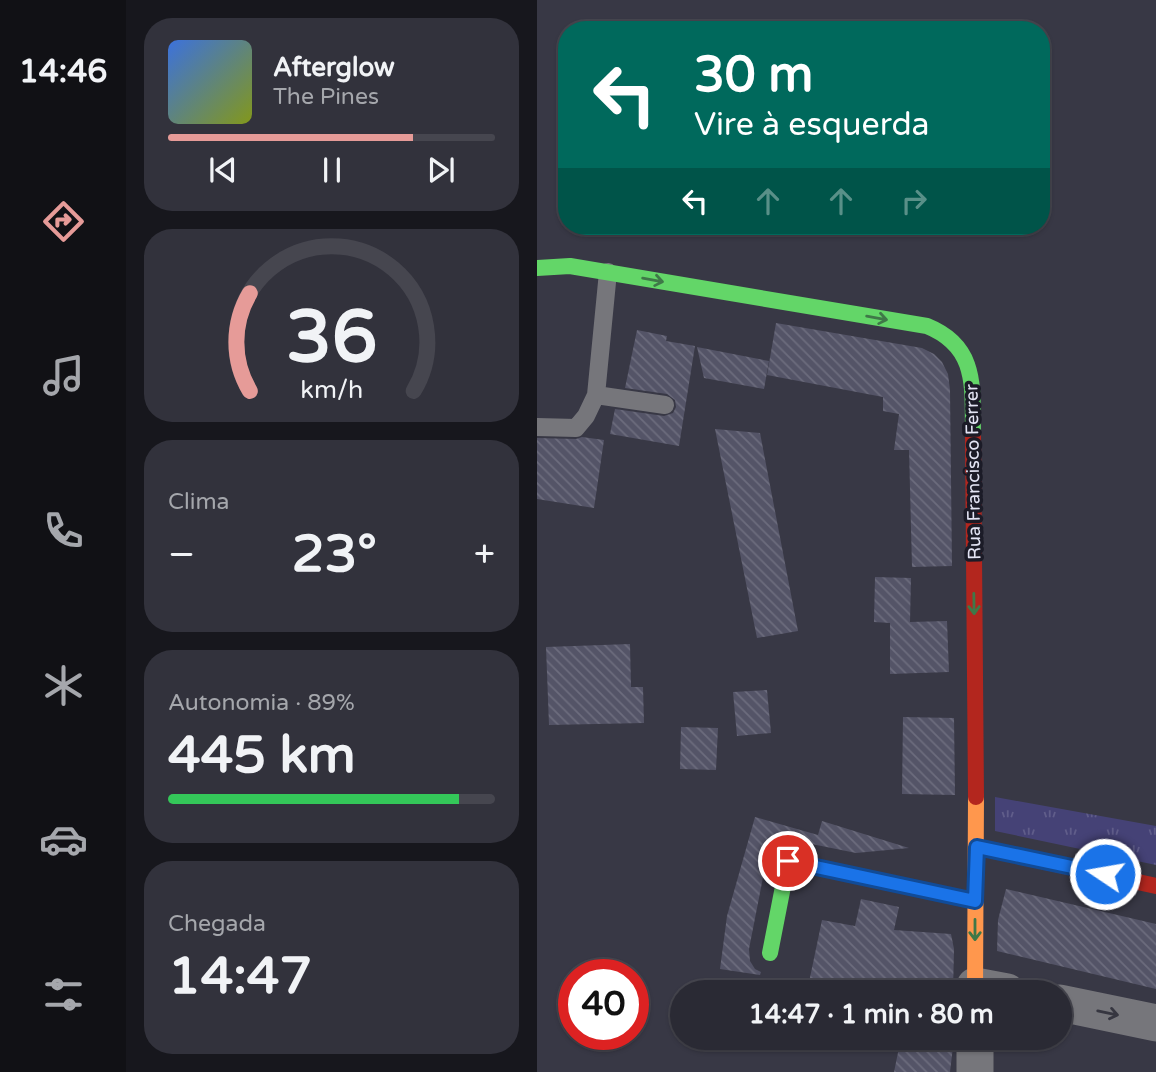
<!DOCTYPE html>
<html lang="pt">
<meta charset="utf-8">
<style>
body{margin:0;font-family:"Varela Round",sans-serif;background:#32323c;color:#f1f3f6;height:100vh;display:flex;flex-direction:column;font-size:26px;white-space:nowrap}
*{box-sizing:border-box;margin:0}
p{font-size:23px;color:#a5a7ac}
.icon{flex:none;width:38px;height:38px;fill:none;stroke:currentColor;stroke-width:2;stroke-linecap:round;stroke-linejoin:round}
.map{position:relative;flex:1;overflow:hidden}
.drawer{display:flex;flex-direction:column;gap:18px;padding:18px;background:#17171d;width:411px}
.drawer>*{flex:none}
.top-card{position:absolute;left:21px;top:21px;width:492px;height:214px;border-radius:28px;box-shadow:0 2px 5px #0004,0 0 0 2px #46464f;background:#00695c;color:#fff;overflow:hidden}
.speed{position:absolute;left:21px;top:959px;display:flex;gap:14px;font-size:35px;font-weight:700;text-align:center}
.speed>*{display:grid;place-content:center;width:91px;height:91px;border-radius:50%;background:#2a2a34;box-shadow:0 2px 5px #0004,0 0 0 2px #46464f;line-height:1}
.speed .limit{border:10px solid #d22;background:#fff;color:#111}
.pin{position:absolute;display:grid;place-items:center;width:60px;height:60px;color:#fff;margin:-30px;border:4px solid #fff;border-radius:50%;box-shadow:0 2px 7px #0007}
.me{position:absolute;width:77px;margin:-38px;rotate:282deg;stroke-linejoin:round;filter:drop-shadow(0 0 5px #0008)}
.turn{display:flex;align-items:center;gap:24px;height:147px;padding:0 21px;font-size:32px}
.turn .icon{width:91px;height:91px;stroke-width:2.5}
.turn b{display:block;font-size:49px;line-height:60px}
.lanes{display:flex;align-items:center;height:66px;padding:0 21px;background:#0003;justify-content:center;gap:35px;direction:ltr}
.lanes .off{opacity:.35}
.big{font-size:52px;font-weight:800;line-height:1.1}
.drawer .card{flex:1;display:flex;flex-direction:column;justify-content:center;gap:10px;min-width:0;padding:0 24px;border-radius:28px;background:#32323c}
.drawer .dial{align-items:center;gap:0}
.dial svg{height:182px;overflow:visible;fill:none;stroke:#46464f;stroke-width:7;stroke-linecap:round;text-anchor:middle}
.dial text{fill:#f1f3f6;stroke:none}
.song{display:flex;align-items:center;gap:21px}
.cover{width:84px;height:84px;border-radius:10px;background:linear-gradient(135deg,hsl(220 70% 55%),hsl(70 70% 35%))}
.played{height:7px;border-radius:4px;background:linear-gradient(90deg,#e69b98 75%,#46464f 75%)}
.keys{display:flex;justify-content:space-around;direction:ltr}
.heat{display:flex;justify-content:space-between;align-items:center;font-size:38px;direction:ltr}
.charge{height:10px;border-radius:5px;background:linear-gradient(90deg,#34c759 89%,#46464f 0)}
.trip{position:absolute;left:133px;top:980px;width:402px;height:70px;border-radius:35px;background:#2a2a34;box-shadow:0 2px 5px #0004,0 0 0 2px #46464f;font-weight:800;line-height:70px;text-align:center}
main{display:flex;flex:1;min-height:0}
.menu{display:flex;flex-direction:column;width:126px;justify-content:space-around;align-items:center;background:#111115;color:#a5a7ac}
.menu .icon{width:49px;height:49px}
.menu .active{color:#e69b98}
.menu b{font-size:32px;color:#f1f3f6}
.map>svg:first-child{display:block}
.grass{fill:url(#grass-tufts)}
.building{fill:url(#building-back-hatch)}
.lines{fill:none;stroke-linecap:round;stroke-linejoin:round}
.lane{stroke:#76767b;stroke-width:18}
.street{stroke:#76767b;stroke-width:37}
.fast{stroke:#63d668;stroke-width:16}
.slow{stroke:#ff974d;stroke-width:16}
.jam{stroke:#b3261e;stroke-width:16}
.oneway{stroke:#3f7848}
.oneway2{stroke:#363640}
.route-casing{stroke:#114b97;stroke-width:18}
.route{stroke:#1a73e8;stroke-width:12}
.labels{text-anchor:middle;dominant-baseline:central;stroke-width:7;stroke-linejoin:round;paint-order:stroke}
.street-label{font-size:18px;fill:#e3e4f4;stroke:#1b1b27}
</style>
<main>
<nav class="menu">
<b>14:46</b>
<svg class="icon active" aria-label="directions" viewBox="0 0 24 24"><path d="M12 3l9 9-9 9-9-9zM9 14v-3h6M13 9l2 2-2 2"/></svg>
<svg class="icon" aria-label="music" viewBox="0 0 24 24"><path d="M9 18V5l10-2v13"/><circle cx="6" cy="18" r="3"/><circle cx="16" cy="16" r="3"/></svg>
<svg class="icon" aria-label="phone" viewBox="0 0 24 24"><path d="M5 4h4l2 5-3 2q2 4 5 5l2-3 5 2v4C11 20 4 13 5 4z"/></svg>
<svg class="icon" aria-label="climate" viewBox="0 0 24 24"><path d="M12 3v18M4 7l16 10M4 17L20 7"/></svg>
<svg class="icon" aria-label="car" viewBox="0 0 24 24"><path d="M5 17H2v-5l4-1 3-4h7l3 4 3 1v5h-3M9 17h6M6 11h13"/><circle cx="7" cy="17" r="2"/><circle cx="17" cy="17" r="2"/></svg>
<svg class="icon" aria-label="filters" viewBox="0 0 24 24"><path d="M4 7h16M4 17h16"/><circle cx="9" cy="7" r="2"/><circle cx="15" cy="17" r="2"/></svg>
</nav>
<section class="drawer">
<div class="card">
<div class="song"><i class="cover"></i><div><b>Afterglow</b><p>The Pines</p></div></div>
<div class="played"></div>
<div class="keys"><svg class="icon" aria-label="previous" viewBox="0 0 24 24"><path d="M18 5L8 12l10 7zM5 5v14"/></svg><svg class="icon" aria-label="pause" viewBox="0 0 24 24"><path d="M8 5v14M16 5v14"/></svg><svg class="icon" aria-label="next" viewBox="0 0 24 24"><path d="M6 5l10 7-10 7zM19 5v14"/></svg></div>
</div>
<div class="card dial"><svg viewBox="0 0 100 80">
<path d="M14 69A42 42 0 1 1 86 69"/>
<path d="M14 69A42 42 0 0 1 14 26" stroke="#e69b98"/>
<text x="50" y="56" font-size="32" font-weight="700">36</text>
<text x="50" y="72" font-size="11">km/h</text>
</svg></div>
<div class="card"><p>Clima</p>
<div class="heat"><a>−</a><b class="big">23°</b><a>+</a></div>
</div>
<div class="card"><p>Autonomia · 89%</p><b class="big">445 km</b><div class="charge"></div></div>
<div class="card"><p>Chegada</p><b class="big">14:47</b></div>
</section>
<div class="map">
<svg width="619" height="1072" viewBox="0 0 619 1072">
<defs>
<pattern id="grass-tufts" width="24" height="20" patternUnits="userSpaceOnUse" patternTransform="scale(1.75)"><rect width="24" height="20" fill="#454276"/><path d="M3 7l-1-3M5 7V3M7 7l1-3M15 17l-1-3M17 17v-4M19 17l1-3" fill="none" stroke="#605d8a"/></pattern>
<pattern id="building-back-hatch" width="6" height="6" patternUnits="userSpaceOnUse" patternTransform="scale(1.75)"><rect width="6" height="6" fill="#545467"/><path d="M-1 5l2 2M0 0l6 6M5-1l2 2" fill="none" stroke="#6c6c7d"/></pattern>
</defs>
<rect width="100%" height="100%" fill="#383845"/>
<path class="grass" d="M 458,797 L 619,826 L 619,865 L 458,831 Z"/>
<path class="building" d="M 239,323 L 385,348 L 397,354 L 405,362 L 411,374 L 413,390 L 415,566 L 375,567 L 372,450 L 357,450 L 362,414 L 346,411 L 346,397 L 230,375 Z
M 100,330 L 130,336 L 129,341 L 158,346 L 142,446 L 73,434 L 78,409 L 127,416 L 136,413 L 139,407 L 138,400 L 130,394 L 88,388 Z
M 160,347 L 232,361 L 227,389 L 167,378 Z
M 178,429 L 223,433 L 261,631 L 220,638 Z
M 45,437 L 67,440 L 57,508 L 0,499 L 0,438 L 39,439 Z
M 338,577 L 374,578 L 373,622 L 410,621 L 412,672 L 353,674 L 353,623 L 337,622 Z
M 93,644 L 94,687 L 106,687 L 107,723 L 12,725 L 9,647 Z
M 230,690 L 234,733 L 200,736 L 196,692 Z
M 366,717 L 417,718 L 418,795 L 365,794 Z
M 144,727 L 181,728 L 179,770 L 143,769 Z
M 218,817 L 281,835 L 285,821 L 372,848 L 319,853 L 255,840 L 244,841 L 235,846 L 230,857 L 212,949 L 213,961 L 218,969 L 224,972 L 223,975 L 183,969 L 190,916 Z
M 469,889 L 619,924 L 619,989 L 460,951 L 461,920 Z
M 324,899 L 362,907 L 357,930 L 414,934 L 417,949 L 416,992 L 297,992 L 271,987 L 285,920 L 318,926 Z
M 364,1038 L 417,1038 L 413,1072 L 357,1072 Z"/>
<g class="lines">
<path class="lane" d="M 71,272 L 59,395 L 128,405
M 0,427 L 39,428 L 49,416 L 59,395"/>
<path class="street" d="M 438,986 L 470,992
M 523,1003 L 619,1023
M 438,1038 L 438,1072"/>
<path class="fast" d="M 0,268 L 33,266 L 390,326 C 442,347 435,389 436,436
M 233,953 L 251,861 L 438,901"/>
<path class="slow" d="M 438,992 L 439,797"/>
<path class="jam" d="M 436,436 L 439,797
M 440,847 L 619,886"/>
</g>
<defs><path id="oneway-shaft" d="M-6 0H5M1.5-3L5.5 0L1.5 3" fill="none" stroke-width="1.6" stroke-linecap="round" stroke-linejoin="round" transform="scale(1.75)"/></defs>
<g class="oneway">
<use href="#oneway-shaft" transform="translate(116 280) rotate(10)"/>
<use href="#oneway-shaft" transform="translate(340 318) rotate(10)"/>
<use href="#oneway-shaft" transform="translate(437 604) rotate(89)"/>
<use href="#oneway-shaft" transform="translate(438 930) rotate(90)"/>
</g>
<use class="oneway2" href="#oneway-shaft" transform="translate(571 1013) rotate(12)"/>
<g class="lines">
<g class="route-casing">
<path id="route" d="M 251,861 L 438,901 L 440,847 L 568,874"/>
</g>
<use href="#route" class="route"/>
</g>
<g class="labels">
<g class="street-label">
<text transform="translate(436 472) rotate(-91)">Rua Francisco Ferrer</text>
</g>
</g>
</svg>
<div class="speed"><div class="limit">40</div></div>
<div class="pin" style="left:251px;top:861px;background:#d93025"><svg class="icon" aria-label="arrive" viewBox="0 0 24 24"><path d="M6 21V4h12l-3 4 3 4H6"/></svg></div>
<svg class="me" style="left:568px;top:874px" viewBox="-20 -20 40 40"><circle r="17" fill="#1a73e8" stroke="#fff" stroke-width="3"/><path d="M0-11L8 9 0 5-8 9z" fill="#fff"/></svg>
<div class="trip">14:47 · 1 min · 80 m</div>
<div class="top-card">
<div class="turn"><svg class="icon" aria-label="left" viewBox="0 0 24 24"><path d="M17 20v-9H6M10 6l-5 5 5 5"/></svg><div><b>30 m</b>Vire à esquerda</div></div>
<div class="lanes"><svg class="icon" aria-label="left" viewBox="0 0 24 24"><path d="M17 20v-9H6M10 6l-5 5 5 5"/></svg><svg class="icon off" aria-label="ahead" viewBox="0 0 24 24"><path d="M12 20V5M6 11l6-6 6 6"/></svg><svg class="icon off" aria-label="ahead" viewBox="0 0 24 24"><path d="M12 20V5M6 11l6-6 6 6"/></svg><svg class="icon off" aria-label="right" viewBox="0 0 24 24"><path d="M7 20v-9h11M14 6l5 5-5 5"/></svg></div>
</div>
</div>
</main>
